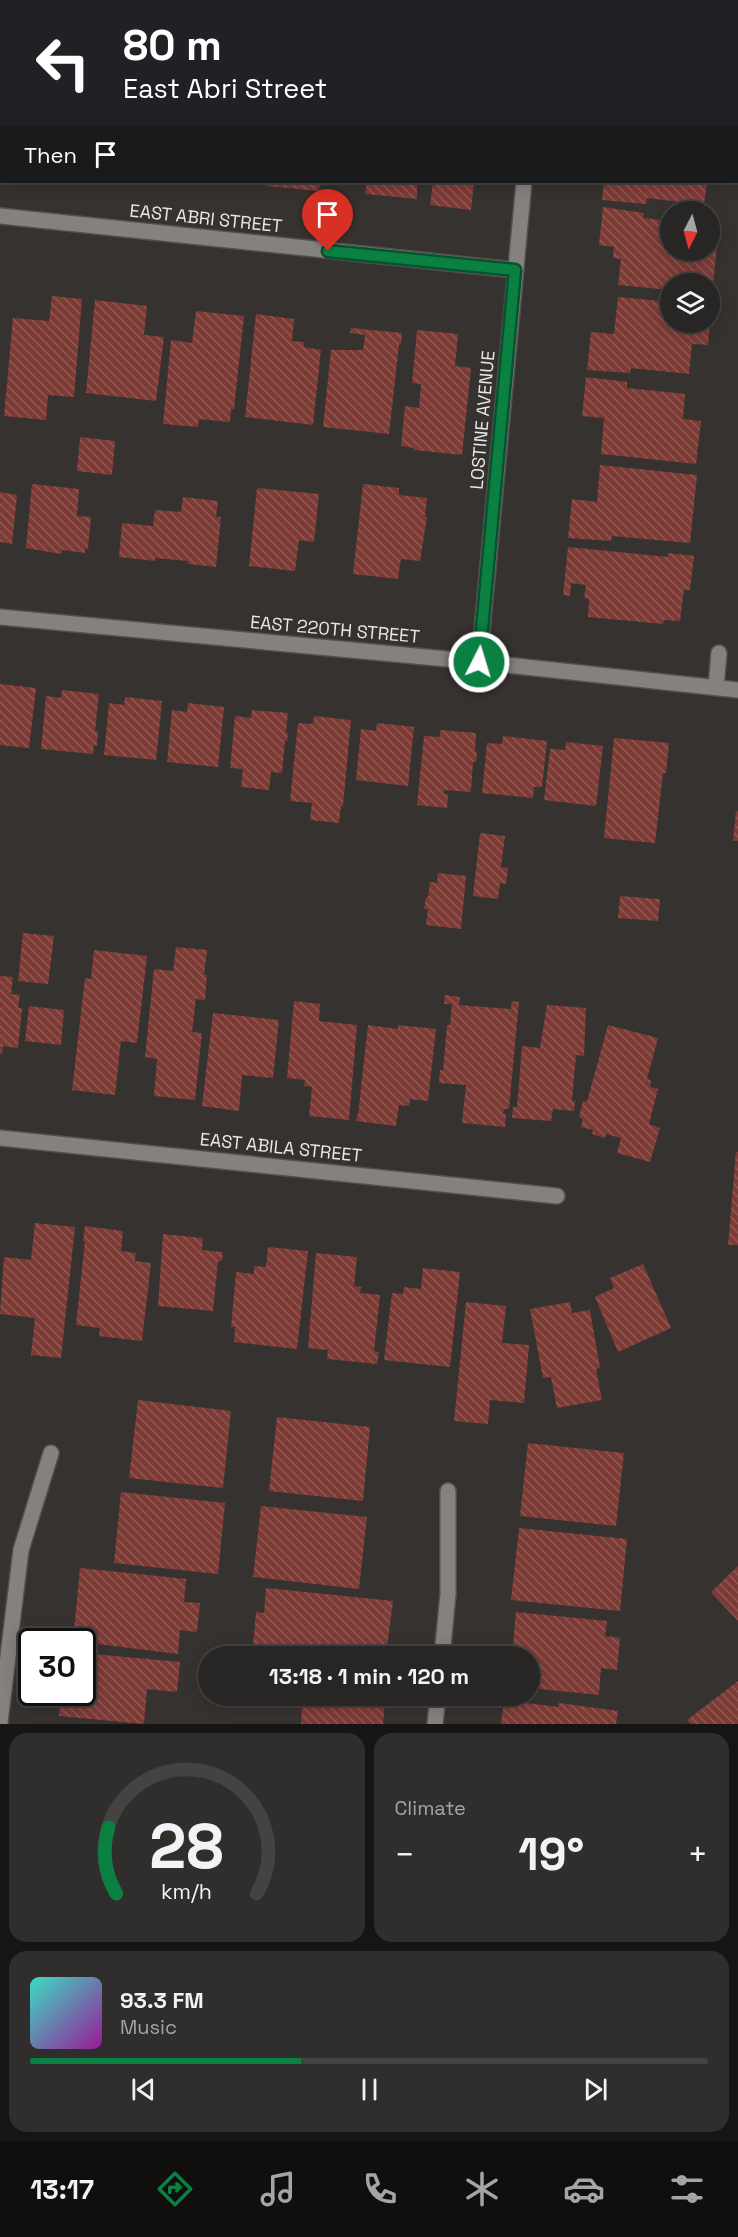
<!DOCTYPE html>
<meta charset="utf-8">
<style>
body{margin:0;font-family:"Space Grotesk",sans-serif;background:#302e2c;color:#f1f3f6;height:100vh;display:flex;flex-direction:column;font-size:22px;white-space:nowrap}
*{box-sizing:border-box;margin:0}
p{font-size:20px;color:#a5a5a6}
.icon{flex:none;width:33px;height:33px;fill:none;stroke:currentColor;stroke-width:2;stroke-linecap:round;stroke-linejoin:round}
.map{position:relative;height:1724px;overflow:hidden}
.sheet{display:flex;flex-direction:column;gap:9px;padding:9px;background:#161514;flex:1}
.sheet>*{flex:none}
.top-card{position:absolute;left:0px;top:0px;width:738px;height:183px;box-shadow:0 3px 15px #0003,0 0 0 2px #444341;background:#202124;color:#fff;overflow:hidden}
.needle{width:39px;rotate:186deg}
.controls{position:absolute;left:660px;top:201px;display:grid;gap:12px}
.controls a{display:grid;place-items:center;width:60px;height:60px;border-radius:50%;background:#282624;box-shadow:0 3px 15px #0003,0 0 0 2px #444341;font-size:30px}
.speed{position:absolute;left:18px;top:1628px;display:flex;gap:12px;font-size:30px;font-weight:700;text-align:center}
.speed>*{display:grid;place-content:center;width:78px;height:78px;border-radius:50%;background:#282624;box-shadow:0 3px 15px #0003,0 0 0 2px #444341;line-height:1}
.speed .limit{border:3px solid #111;border-radius:9px;background:#fff;color:#111}
.pin{position:absolute;display:grid;place-items:center;width:51px;height:51px;color:#fff;margin:-62px -26px;border-radius:50% 50% 50% 0;rotate:-45deg;box-shadow:0 0 6px #0007}
.pin .icon{rotate:45deg}
.me{position:absolute;width:66px;margin:-33px;rotate:5deg;stroke-linejoin:round;filter:drop-shadow(0 0 4px #0008)}
.turn{display:flex;align-items:center;gap:21px;height:126px;padding:0 24px;font-size:27px}
.turn .icon{width:78px;height:78px;stroke-width:2.5}
.turn b{display:block;font-size:42px;line-height:51px}
.then{display:flex;align-items:center;height:57px;padding:0 24px;background:#0003;gap:12px;font-size:22px}
.big{font-size:45px;font-weight:600;line-height:1.1}
.sheet .tile{flex:1;display:flex;flex-direction:column;justify-content:center;gap:9px;min-width:0;padding:0 21px;border-radius:18px;background:#302e2c}
.sheet .dial{align-items:center;gap:0}
.dial svg{height:156px;overflow:visible;fill:none;stroke:#444341;stroke-width:7;stroke-linecap:round;text-anchor:middle}
.dial text{fill:#f1f3f6;stroke:none}
.song{display:flex;align-items:center;gap:18px}
.cover{width:72px;height:72px;border-radius:9px;background:linear-gradient(135deg,hsl(170 70% 55%),hsl(300 70% 35%))}
.played{height:6px;border-radius:3px;background:linear-gradient(90deg,#0b8043 40%,#444341 40%)}
.keys{display:flex;justify-content:space-around;direction:ltr}
.heat{display:flex;justify-content:space-between;align-items:center;font-size:33px;direction:ltr}
.sheet .tiles{flex:1;display:grid;gap:9px;grid-template-columns:1fr 1fr}
.tile:last-child{grid-column:span 2}
.trip{position:absolute;left:198px;top:1646px;width:342px;height:60px;border-radius:30px;background:#282624;box-shadow:0 3px 15px #0003,0 0 0 2px #444341;font-weight:600;line-height:60px;text-align:center}
.tab-bar{display:flex;height:96px;justify-content:space-around;align-items:center;background:#100f0e;color:#a5a5a6}
.tab-bar .icon{width:42px;height:42px}
.tab-bar .current{color:#0b8043}
.tab-bar b{font-size:27px;color:#f1f3f6}
.map>svg:first-child{display:block}
.building{fill:url(#building-back-hatch)}
.lines{fill:none;stroke-linecap:round;stroke-linejoin:round}
.minor-casing{stroke:#52504e;stroke-width:18}
.minor{stroke:#85817f;stroke-width:15}
.route-casing{stroke:#07532c;stroke-width:15}
.route{stroke:#0b8043;stroke-width:10}
.labels{text-anchor:middle;dominant-baseline:central;stroke-width:6;stroke-linejoin:round;paint-order:stroke}
.street-label{font-size:18px;fill:#eae8e6;stroke:#363230}
</style>
<div class="map">
<svg width="738" height="1724" viewBox="0 0 738 1724">
<defs>
<pattern id="building-back-hatch" width="6" height="6" patternUnits="userSpaceOnUse" patternTransform="scale(1.5)"><rect width="6" height="6" fill="#7d3b36"/><path d="M-1 5l2 2M0 0l6 6M5-1l2 2" fill="none" stroke="#905753"/></pattern>
</defs>
<rect width="100%" height="100%" fill="#363230"/>
<path class="building" d="M 267,182 L 307,182 L 320,184 L 319,191 L 267,186 Z
M 367,182 L 417,182 L 417,199 L 365,194 Z
M 433,182 L 474,182 L 471,210 L 430,205 Z
M 604,182 L 707,182 L 704,205 L 647,198 L 646,204 L 602,200 Z
M 603,207 L 644,213 L 643,218 L 670,221 L 670,250 L 710,250 L 710,225 L 719,226 L 712,294 L 710,294 L 710,284 L 670,284 L 670,290 L 618,285 L 621,259 L 613,258 L 614,247 L 599,245 Z
M 52,296 L 82,299 L 74,397 L 48,395 L 46,420 L 4,416 L 13,318 L 49,321 Z
M 618,297 L 670,302 L 670,322 L 710,322 L 708,345 L 692,344 L 689,374 L 631,368 L 630,373 L 587,370 L 591,332 L 614,334 Z
M 95,300 L 147,306 L 144,335 L 164,337 L 156,401 L 86,393 Z
M 196,311 L 244,316 L 234,409 L 231,409 L 230,422 L 199,419 L 198,427 L 163,424 L 171,340 L 192,343 Z
M 256,314 L 294,319 L 292,341 L 304,342 L 304,347 L 321,350 L 313,425 L 245,417 Z
M 351,328 L 402,333 L 401,345 L 399,344 L 389,434 L 323,427 L 331,350 L 363,350 L 365,335 L 350,333 Z
M 417,330 L 458,334 L 455,366 L 471,368 L 462,455 L 414,450 L 414,448 L 401,446 L 405,406 L 419,408 L 421,384 L 412,383 Z
M 586,377 L 627,382 L 627,388 L 685,394 L 683,419 L 701,421 L 696,464 L 601,454 L 604,418 L 582,416 Z
M 80,437 L 115,441 L 112,475 L 77,471 Z
M 600,465 L 697,475 L 690,543 L 612,536 L 611,541 L 568,538 L 572,499 L 597,502 Z
M 32,484 L 79,489 L 77,516 L 91,517 L 88,549 L 85,549 L 85,553 L 62,550 L 61,554 L 26,548 Z
M 363,484 L 399,488 L 399,495 L 427,498 L 425,517 L 427,517 L 420,561 L 401,559 L 398,579 L 353,574 Z
M 257,488 L 319,494 L 314,542 L 299,540 L 295,571 L 249,566 Z
M 0,492 L 17,495 L 12,544 L 0,542 Z
M 183,497 L 218,501 L 216,517 L 221,517 L 216,567 L 188,564 L 188,561 L 155,558 L 155,561 L 119,557 L 122,523 L 153,526 L 155,510 L 181,512 Z
M 568,547 L 668,557 L 668,553 L 694,556 L 690,590 L 684,590 L 680,621 L 664,620 L 663,624 L 588,617 L 589,599 L 584,598 L 586,585 L 571,583 L 570,596 L 563,595 Z
M 0,684 L 36,688 L 29,748 L 0,745 Z
M 62,690 L 99,694 L 95,731 L 98,732 L 97,746 L 94,745 L 93,754 L 41,749 L 46,696 L 61,698 Z
M 125,697 L 162,701 L 156,760 L 104,755 L 109,703 L 124,705 Z
M 188,703 L 224,707 L 218,767 L 167,762 L 172,710 L 187,712 Z
M 252,710 L 288,713 L 286,733 L 288,733 L 287,741 L 285,741 L 282,773 L 271,772 L 269,790 L 241,787 L 243,769 L 230,768 L 235,716 L 251,718 Z
M 314,716 L 351,720 L 343,806 L 341,806 L 339,823 L 310,820 L 312,803 L 290,801 L 298,723 L 313,724 Z
M 377,723 L 414,727 L 408,786 L 356,780 L 361,729 L 376,731 Z
M 440,730 L 476,733 L 475,752 L 477,752 L 476,762 L 473,762 L 471,792 L 444,790 L 444,794 L 448,794 L 447,808 L 417,805 L 424,736 L 440,737 Z
M 503,736 L 547,741 L 542,787 L 534,787 L 533,798 L 482,793 L 487,743 L 502,744 Z
M 614,738 L 669,743 L 666,773 L 663,773 L 655,843 L 604,838 Z
M 566,742 L 603,746 L 596,806 L 544,800 L 550,749 L 565,750 Z
M 736,811 L 738,811 L 738,841 L 733,841 Z
M 480,833 L 505,836 L 501,867 L 508,868 L 506,884 L 500,883 L 498,899 L 473,896 Z
M 438,873 L 466,876 L 461,929 L 426,925 L 428,909 L 424,909 L 426,897 L 428,897 L 430,882 L 437,883 Z
M 620,896 L 660,899 L 658,921 L 618,918 Z
M 23,933 L 54,936 L 48,984 L 18,981 Z
M 176,947 L 207,950 L 204,975 L 207,975 L 205,1000 L 196,999 L 192,1032 L 202,1033 L 195,1100 L 154,1096 L 157,1059 L 145,1057 L 154,969 L 173,971 Z
M 94,950 L 147,956 L 137,1043 L 121,1041 L 115,1095 L 72,1090 L 85,978 L 91,979 Z
M 0,976 L 13,977 L 11,994 L 20,995 L 18,1008 L 22,1008 L 18,1048 L 3,1046 L 2,1054 L 0,1053 Z
M 445,995 L 460,997 L 459,1005 L 511,1009 L 512,1001 L 519,1002 L 509,1109 L 504,1109 L 503,1114 L 506,1114 L 505,1127 L 462,1123 L 466,1085 L 439,1083 L 440,1070 L 443,1071 L 447,1025 L 450,1025 L 452,1004 L 444,1004 Z
M 294,1001 L 320,1004 L 319,1021 L 357,1025 L 349,1120 L 309,1116 L 312,1087 L 304,1086 L 305,1080 L 287,1078 Z
M 547,1005 L 586,1008 L 584,1056 L 576,1055 L 572,1101 L 575,1101 L 574,1111 L 553,1109 L 551,1121 L 512,1118 L 513,1107 L 517,1107 L 522,1046 L 540,1048 Z
M 29,1006 L 64,1010 L 61,1045 L 25,1041 Z
M 213,1013 L 279,1020 L 273,1078 L 242,1075 L 239,1111 L 202,1106 Z
M 368,1025 L 398,1029 L 398,1025 L 436,1029 L 428,1101 L 410,1099 L 409,1106 L 399,1105 L 396,1126 L 356,1121 L 357,1115 L 358,1115 Z
M 608,1025 L 658,1038 L 647,1079 L 651,1080 L 650,1087 L 658,1089 L 649,1124 L 660,1128 L 650,1162 L 617,1153 L 621,1138 L 606,1134 L 605,1138 L 592,1134 L 593,1130 L 581,1127 L 583,1119 L 579,1117 L 583,1101 L 587,1102 Z
M 736,1152 L 738,1152 L 738,1245 L 728,1245 Z
M 35,1223 L 75,1227 L 61,1358 L 31,1355 L 35,1318 L 0,1314 L 4,1257 L 31,1260 Z
M 85,1226 L 123,1231 L 121,1251 L 136,1253 L 135,1261 L 151,1263 L 142,1341 L 99,1336 L 100,1328 L 76,1325 L 85,1241 L 83,1241 Z
M 163,1234 L 203,1238 L 202,1250 L 223,1252 L 222,1261 L 218,1261 L 213,1311 L 158,1306 Z
M 268,1247 L 308,1251 L 297,1349 L 234,1342 L 235,1327 L 231,1327 L 236,1272 L 254,1274 L 254,1266 L 266,1267 Z
M 316,1253 L 357,1257 L 354,1286 L 361,1287 L 360,1293 L 380,1295 L 374,1351 L 379,1352 L 377,1364 L 327,1359 L 328,1350 L 308,1348 Z
M 643,1264 L 671,1328 L 618,1352 L 595,1297 L 614,1288 L 610,1278 Z
M 423,1268 L 460,1272 L 450,1367 L 384,1360 L 392,1293 L 403,1294 L 404,1287 L 421,1289 Z
M 466,1302 L 506,1306 L 502,1343 L 529,1345 L 524,1403 L 490,1400 L 488,1424 L 454,1421 Z
M 570,1302 L 572,1313 L 590,1310 L 600,1368 L 596,1369 L 602,1400 L 557,1408 L 551,1377 L 543,1378 L 530,1309 Z
M 138,1400 L 231,1411 L 223,1488 L 129,1478 Z
M 277,1417 L 370,1427 L 363,1501 L 269,1491 Z
M 528,1443 L 624,1453 L 616,1526 L 520,1516 Z
M 121,1492 L 225,1503 L 218,1574 L 114,1563 Z
M 261,1506 L 367,1517 L 359,1589 L 253,1577 Z
M 519,1528 L 627,1539 L 620,1611 L 511,1600 Z
M 738,1566 L 738,1621 L 711,1592 Z
M 80,1568 L 186,1579 L 184,1602 L 200,1603 L 197,1632 L 180,1630 L 178,1654 L 73,1641 Z
M 266,1588 L 393,1601 L 386,1656 L 252,1656 L 256,1612 L 264,1613 Z
M 516,1612 L 607,1621 L 605,1636 L 620,1638 L 617,1670 L 601,1668 L 599,1695 L 530,1688 L 530,1656 L 512,1656 Z
M 82,1653 L 180,1662 L 177,1692 L 147,1689 L 144,1724 L 59,1716 L 61,1692 L 82,1692 Z
M 738,1681 L 738,1724 L 691,1724 L 687,1720 Z
M 273,1695 L 390,1695 L 389,1702 L 385,1702 L 383,1724 L 301,1724 L 302,1706 L 273,1703 Z
M 504,1700 L 558,1707 L 559,1703 L 618,1711 L 616,1724 L 501,1724 Z"/>
<g class="lines">
<g class="minor-casing">
<path id="minor" d="M 541,2 L 542,0
M 0,216 L 515,270
M 0,617 L 479,662 L 738,690
M 479,662 L 524,182
M 716,687 L 719,653
M 0,1138 L 557,1196
M 442,1656 L 448,1594 L 448,1491
M 0,1722 L 21,1550 L 51,1453
M 435,1724 L 438,1695"/>
</g>
<use href="#minor" class="minor"/>
</g>
<g class="lines">
<g class="route-casing">
<path id="route" d="M 328,251 L 515,270 L 479,662"/>
</g>
<use href="#route" class="route"/>
</g>
<g class="labels">
<g class="street-label">
<text transform="translate(206 218) rotate(6)">EAST ABRI STREET</text>
<text transform="translate(482 420) rotate(-85)">LOSTINE AVENUE</text>
<text transform="translate(335 629) rotate(5)">EAST 220TH STREET</text>
<text transform="translate(281 1147) rotate(6)">EAST ABILA STREET</text>
</g>
</g>
</svg>
<div class="controls">
<a><svg class="needle" viewBox="-14 -14 28 28"><path d="M0-13l5 13h-10z" fill="#e53935"/><path d="M0 13l5-13h-10z" fill="#a5a5a6"/></svg></a>
<a><svg class="icon" aria-label="layers" viewBox="0 0 24 24"><path d="M12 4l9 5-9 5-9-5zM3 14l9 5 9-5"/></svg></a>
</div>
<div class="speed"><div class="limit">30</div></div>
<div class="pin" style="left:328px;top:251px;background:#d93025"><svg class="icon" aria-label="arrive" viewBox="0 0 24 24"><path d="M6 21V4h12l-3 4 3 4H6"/></svg></div>
<svg class="me" style="left:479px;top:662px" viewBox="-20 -20 40 40"><circle r="17" fill="#0b8043" stroke="#fff" stroke-width="3"/><path d="M0-11L8 9 0 5-8 9z" fill="#fff"/></svg>
<div class="trip">13:18 · 1 min · 120 m</div>
<div class="top-card">
<div class="turn"><svg class="icon" aria-label="left" viewBox="0 0 24 24"><path d="M17 20v-9H6M10 6l-5 5 5 5"/></svg><div><b>80 m</b>East Abri Street</div></div>
<div class="then">Then<svg class="icon" aria-label="arrive" viewBox="0 0 24 24"><path d="M6 21V4h12l-3 4 3 4H6"/></svg></div>
</div>
</div>
<section class="sheet">
<div class="tiles">
<div class="tile dial"><svg viewBox="0 0 100 80">
<path d="M14 69A42 42 0 1 1 86 69"/>
<path d="M14 69A42 42 0 0 1 10 35" stroke="#0b8043"/>
<text x="50" y="56" font-size="32" font-weight="700">28</text>
<text x="50" y="72" font-size="11">km/h</text>
</svg></div>
<div class="tile"><p>Climate</p>
<div class="heat"><a>−</a><b class="big">19°</b><a>+</a></div>
</div>
<div class="tile">
<div class="song"><i class="cover"></i><div><b>93.3 FM</b><p>Music</p></div></div>
<div class="played"></div>
<div class="keys"><svg class="icon" aria-label="previous" viewBox="0 0 24 24"><path d="M18 5L8 12l10 7zM5 5v14"/></svg><svg class="icon" aria-label="pause" viewBox="0 0 24 24"><path d="M8 5v14M16 5v14"/></svg><svg class="icon" aria-label="next" viewBox="0 0 24 24"><path d="M6 5l10 7-10 7zM19 5v14"/></svg></div>
</div>
</div>
</section>
<nav class="tab-bar">
<b>13:17</b>
<svg class="icon current" aria-label="directions" viewBox="0 0 24 24"><path d="M12 3l9 9-9 9-9-9zM9 14v-3h6M13 9l2 2-2 2"/></svg>
<svg class="icon" aria-label="music" viewBox="0 0 24 24"><path d="M9 18V5l10-2v13"/><circle cx="6" cy="18" r="3"/><circle cx="16" cy="16" r="3"/></svg>
<svg class="icon" aria-label="phone" viewBox="0 0 24 24"><path d="M5 4h4l2 5-3 2q2 4 5 5l2-3 5 2v4C11 20 4 13 5 4z"/></svg>
<svg class="icon" aria-label="climate" viewBox="0 0 24 24"><path d="M12 3v18M4 7l16 10M4 17L20 7"/></svg>
<svg class="icon" aria-label="car" viewBox="0 0 24 24"><path d="M5 17H2v-5l4-1 3-4h7l3 4 3 1v5h-3M9 17h6M6 11h13"/><circle cx="7" cy="17" r="2"/><circle cx="17" cy="17" r="2"/></svg>
<svg class="icon" aria-label="filters" viewBox="0 0 24 24"><path d="M4 7h16M4 17h16"/><circle cx="9" cy="7" r="2"/><circle cx="15" cy="17" r="2"/></svg>
</nav>
